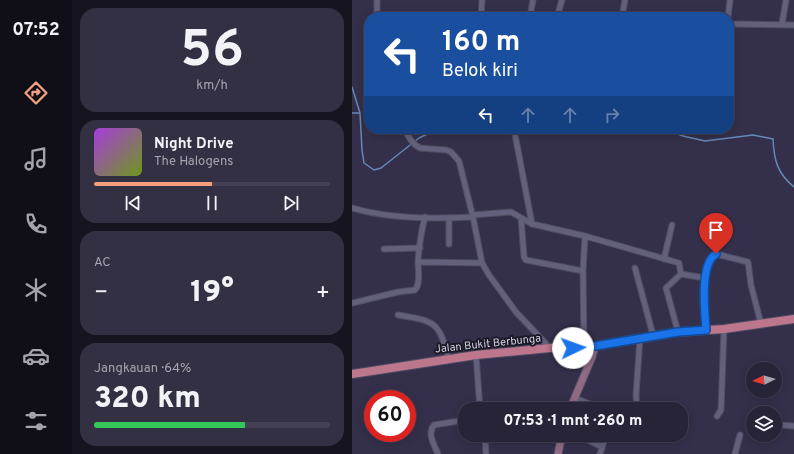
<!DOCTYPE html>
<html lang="id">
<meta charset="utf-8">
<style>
body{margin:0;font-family:Overpass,sans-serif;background:#333043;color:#f1f3f6;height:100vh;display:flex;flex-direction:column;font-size:15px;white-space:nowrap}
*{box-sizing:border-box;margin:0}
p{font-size:13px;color:#a4a4ae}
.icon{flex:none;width:22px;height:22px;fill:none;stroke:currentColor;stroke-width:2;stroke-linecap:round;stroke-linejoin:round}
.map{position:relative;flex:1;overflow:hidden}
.details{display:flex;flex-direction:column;gap:8px;padding:8px;background:#15141f;width:280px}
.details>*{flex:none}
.hud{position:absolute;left:12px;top:12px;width:370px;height:122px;border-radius:16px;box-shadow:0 2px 10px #0003,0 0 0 1px #434153;background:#1a4fa0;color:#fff;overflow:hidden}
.needle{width:26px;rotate:265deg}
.buttons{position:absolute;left:394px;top:362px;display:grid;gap:8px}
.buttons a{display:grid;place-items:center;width:36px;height:36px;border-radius:50%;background:#272438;box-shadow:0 2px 10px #0003,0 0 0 1px #434153;font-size:20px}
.speed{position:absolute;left:12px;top:390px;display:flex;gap:8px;font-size:20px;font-weight:700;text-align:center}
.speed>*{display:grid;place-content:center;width:52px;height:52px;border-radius:50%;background:#272438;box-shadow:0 2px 10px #0003,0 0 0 1px #434153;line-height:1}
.speed .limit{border:6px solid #d22;background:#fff;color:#111}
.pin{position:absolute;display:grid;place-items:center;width:34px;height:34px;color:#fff;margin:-41px -17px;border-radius:50% 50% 50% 0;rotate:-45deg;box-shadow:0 0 4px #0007}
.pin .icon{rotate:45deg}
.me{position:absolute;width:44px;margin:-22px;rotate:87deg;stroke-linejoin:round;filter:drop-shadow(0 0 3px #0008)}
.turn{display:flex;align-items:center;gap:14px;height:84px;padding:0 12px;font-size:18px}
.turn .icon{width:52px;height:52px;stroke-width:2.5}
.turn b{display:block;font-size:28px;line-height:34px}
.lanes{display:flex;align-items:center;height:38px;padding:0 12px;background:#0003;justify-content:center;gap:20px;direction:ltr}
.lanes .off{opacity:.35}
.big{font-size:30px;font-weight:800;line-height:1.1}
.details .card{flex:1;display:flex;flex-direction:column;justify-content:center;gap:6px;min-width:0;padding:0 14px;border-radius:16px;background:#333043}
.details .dial{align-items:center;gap:0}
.dial b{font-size:52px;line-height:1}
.song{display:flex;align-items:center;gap:12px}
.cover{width:48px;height:48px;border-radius:6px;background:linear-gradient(135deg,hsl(280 70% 55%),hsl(80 70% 35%))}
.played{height:4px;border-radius:2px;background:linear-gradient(90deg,#f2a080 50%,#434153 50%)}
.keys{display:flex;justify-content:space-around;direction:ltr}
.heat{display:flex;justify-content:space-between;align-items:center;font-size:22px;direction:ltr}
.charge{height:6px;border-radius:3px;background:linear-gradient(90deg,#34c759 64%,#434153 0)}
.trip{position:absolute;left:106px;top:402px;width:230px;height:40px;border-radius:16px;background:#272438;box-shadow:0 2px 10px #0003,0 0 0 1px #434153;font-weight:800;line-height:40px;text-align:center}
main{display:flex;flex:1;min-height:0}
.dock{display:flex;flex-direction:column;width:72px;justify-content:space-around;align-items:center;background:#100e16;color:#a4a4ae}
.dock .icon{width:28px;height:28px}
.dock .active{color:#f2a080}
.dock b{font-size:18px;color:#f1f3f6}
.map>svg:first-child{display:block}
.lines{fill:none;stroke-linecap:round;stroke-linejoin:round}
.stream{stroke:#6489b8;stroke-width:1.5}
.street-casing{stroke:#4f4c62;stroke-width:7}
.secondary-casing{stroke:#4f4c62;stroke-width:9}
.primary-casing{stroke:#4f4c62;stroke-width:10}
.street{stroke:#63607d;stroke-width:5}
.secondary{stroke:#906b84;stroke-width:7}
.primary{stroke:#bd778c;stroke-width:8}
.route-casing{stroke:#114b97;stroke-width:10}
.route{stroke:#1a73e8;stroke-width:7}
.labels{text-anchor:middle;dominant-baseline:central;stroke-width:4;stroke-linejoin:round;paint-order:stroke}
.street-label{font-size:11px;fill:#d1d0e1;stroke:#1c1a27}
</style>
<main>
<nav class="dock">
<b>07:52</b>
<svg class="icon active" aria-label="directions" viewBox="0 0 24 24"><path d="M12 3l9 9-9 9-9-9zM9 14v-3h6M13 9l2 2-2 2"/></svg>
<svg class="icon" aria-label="music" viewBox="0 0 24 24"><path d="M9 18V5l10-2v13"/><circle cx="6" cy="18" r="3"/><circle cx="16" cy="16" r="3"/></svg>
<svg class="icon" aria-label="phone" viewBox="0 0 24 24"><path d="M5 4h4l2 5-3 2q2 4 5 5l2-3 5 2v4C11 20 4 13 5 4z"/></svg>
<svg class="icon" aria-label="climate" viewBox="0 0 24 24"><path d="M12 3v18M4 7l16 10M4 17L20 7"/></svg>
<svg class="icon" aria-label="car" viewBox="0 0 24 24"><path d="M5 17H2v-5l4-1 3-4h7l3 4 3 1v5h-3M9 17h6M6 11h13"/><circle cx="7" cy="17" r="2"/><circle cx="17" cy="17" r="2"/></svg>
<svg class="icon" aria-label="filters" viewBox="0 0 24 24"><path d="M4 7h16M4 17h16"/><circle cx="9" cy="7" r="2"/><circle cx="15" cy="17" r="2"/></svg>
</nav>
<section class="details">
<div class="card dial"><b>56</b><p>km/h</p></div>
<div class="card">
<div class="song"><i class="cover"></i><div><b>Night Drive</b><p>The Halogens</p></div></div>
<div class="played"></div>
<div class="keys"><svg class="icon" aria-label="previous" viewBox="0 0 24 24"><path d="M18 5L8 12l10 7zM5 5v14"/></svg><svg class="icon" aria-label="pause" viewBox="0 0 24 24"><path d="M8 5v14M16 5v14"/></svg><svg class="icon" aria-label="next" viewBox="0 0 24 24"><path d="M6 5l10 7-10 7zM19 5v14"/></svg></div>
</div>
<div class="card"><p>AC</p>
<div class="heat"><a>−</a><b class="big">19°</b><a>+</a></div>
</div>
<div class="card"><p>Jangkauan · 64%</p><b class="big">320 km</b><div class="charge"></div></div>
</section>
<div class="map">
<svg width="442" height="454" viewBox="0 0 442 454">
<rect width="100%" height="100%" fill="#34304b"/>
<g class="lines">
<path class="stream" d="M 0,87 L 8,113 L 10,150 L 12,163 L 22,170 L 29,168 L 67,138 L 86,129
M 0,113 L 8,113
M 313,129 L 331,136 L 353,141 L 401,135 L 421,139 C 422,160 425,173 442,187"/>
<g class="street-casing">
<path id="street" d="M 25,0 L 25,17
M 129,17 L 130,0
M 178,17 L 181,0
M 205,17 L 210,0
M 270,17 L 273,0
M 376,17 L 378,0
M 377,24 L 442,25
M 430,24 L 434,0
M 53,129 C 56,137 60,144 68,148 L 94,150 L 99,152 L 107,161 L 121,217 L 130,263 L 137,275 L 164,312 L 198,348
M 162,129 L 180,224
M 0,208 C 39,219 81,219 121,217
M 121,215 L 159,212 L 180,224 L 233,236 L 327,263 L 329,274 L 353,278
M 97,218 L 97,244
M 169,218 L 172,257 L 174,260 L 231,271
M 32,249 L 68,248
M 312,259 L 320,225
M 66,262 L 130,263
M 283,268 L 301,335
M 0,303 L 46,292 L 63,290 C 69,283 66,270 66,262 C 67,247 69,232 73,217
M 46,315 C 83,321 88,322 96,359
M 354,330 C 353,313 347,263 364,254 L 396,262 L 399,285 L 409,324
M 326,332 L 314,288 L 329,274
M 232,347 L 231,271 L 233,236
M 124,355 L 128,409
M 223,398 L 250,409
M 285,409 L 284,395 L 288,338
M 365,416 L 369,410 L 372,329
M 423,430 L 428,425 L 442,426
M 133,435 L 134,454
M 226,435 L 250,447
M 415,439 L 418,435
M 86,454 C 82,444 75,434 82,425 L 113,420
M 248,454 L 254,435
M 383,454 L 388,435"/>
</g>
<g class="secondary-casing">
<path id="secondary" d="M 218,409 L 240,357 L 243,346
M 206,454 L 210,435"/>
</g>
<g class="primary-casing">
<path id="primary" d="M 0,374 L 124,355 L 198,348 L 243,346 L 326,332 L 372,329 L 442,319"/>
</g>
<use href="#street" class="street"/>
<use href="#secondary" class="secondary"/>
<use href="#primary" class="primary"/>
</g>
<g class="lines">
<g class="route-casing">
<path id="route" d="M 221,348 L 243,346 L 326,332 L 354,330 C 353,313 347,264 364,254"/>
</g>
<use href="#route" class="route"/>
</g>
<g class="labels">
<g class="street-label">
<text transform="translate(136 344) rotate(-6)">Jalan Bukit Berbunga</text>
</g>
</g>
</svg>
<div class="buttons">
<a><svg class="needle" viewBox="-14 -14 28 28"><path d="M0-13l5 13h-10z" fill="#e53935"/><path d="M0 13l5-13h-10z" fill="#a4a4ae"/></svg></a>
<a><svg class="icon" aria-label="layers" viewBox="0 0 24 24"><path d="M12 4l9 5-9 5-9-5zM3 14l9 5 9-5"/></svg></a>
</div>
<div class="speed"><div class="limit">60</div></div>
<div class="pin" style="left:364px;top:254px;background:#d93025"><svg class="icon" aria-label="arrive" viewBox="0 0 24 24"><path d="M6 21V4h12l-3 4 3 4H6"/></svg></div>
<svg class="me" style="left:221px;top:348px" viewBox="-20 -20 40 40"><circle r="19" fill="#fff"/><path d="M0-13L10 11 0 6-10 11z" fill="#1a73e8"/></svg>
<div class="trip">07:53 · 1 mnt · 260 m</div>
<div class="hud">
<div class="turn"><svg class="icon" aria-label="left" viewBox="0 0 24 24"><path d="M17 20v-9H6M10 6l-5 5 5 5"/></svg><div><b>160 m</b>Belok kiri</div></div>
<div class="lanes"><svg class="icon" aria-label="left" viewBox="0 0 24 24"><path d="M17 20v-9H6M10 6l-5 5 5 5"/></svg><svg class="icon off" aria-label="ahead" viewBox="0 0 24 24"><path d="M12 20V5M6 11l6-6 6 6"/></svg><svg class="icon off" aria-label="ahead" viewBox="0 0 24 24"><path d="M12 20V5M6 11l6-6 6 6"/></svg><svg class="icon off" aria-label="right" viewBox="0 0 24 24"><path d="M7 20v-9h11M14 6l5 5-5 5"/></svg></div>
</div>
</div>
</main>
